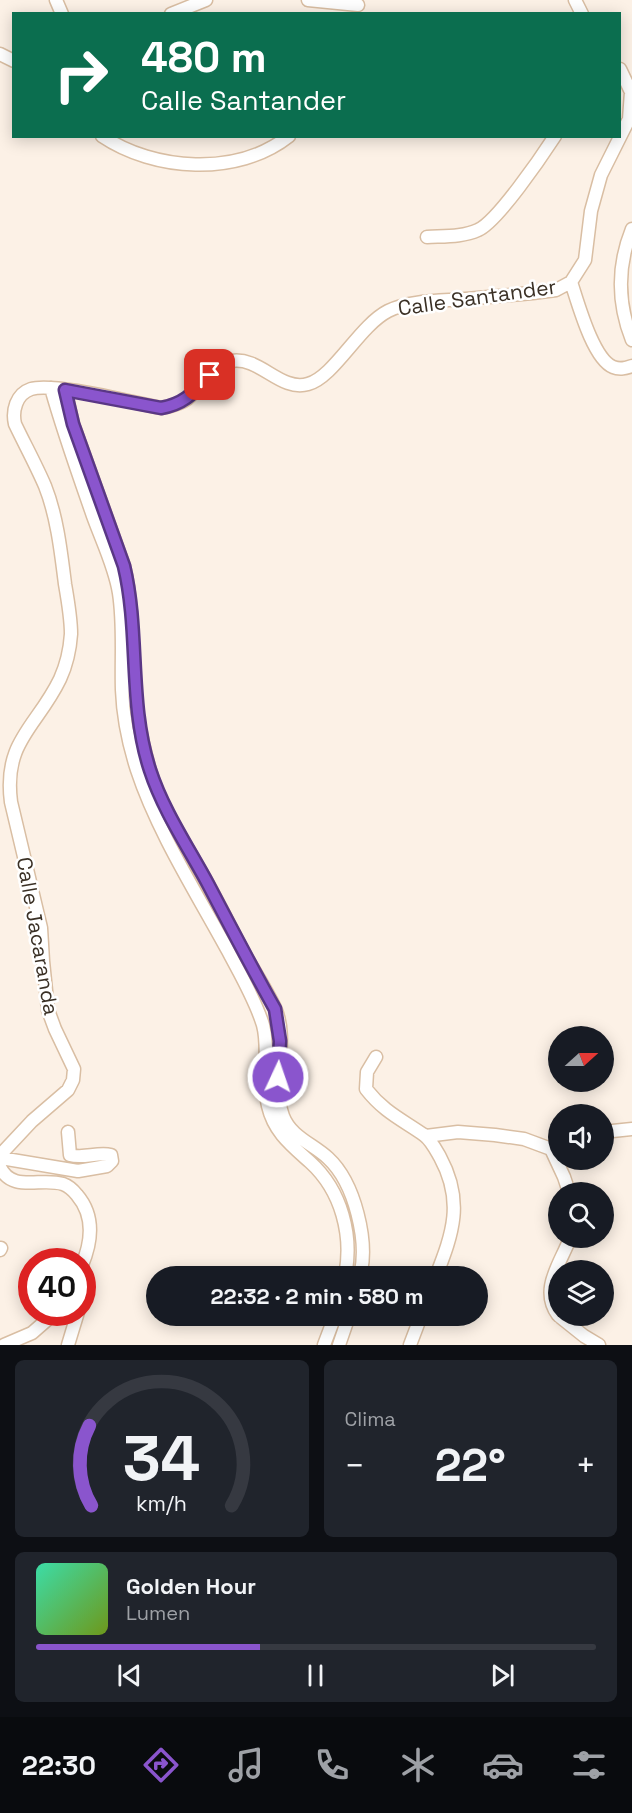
<!DOCTYPE html>
<html lang="es">
<meta charset="utf-8">
<style>
body{margin:0;font-family:"Space Grotesk",sans-serif;background:#20242c;color:#f1f3f6;height:100vh;display:flex;flex-direction:column;font-size:22px;white-space:nowrap}
*{box-sizing:border-box;margin:0}
p{font-size:20px;color:#9ea1a6}
.icon{flex:none;width:33px;height:33px;fill:none;stroke:currentColor;stroke-width:2;stroke-linecap:round;stroke-linejoin:round}
.map{position:relative;height:1345px;overflow:hidden}
.details{display:flex;flex-direction:column;gap:15px;padding:15px;background:#0d0f14;flex:1}
.details>*{flex:none}
.hud{position:absolute;left:12px;top:12px;width:609px;height:126px;border-radius:0px;box-shadow:0 3px 15px #0003;background:#0b6e4f;color:#fff;overflow:hidden}
.needle{width:39px;rotate:69deg}
.fabs{position:absolute;left:548px;top:1026px;display:grid;gap:12px}
.fabs a{display:grid;place-items:center;width:66px;height:66px;border-radius:50%;background:#171b24;box-shadow:0 3px 15px #0003;font-size:30px}
.speed{position:absolute;left:18px;top:1248px;display:flex;gap:12px;font-size:30px;font-weight:700;text-align:center}
.speed>*{display:grid;place-content:center;width:78px;height:78px;border-radius:50%;background:#171b24;box-shadow:0 3px 15px #0003;line-height:1}
.speed .limit{border:9px solid #d22;background:#fff;color:#111}
.pin{position:absolute;display:grid;place-items:center;width:51px;height:51px;color:#fff;margin:-26px;border-radius:12px;box-shadow:0 3px 9px #0006}
.me{position:absolute;width:66px;margin:-33px;rotate:3deg;stroke-linejoin:round;filter:drop-shadow(0 0 4px #0008)}
.turn{display:flex;align-items:center;gap:21px;height:126px;padding:0 30px;font-size:27px}
.turn .icon{width:78px;height:78px;stroke-width:2.5}
.turn b{display:block;font-size:42px;line-height:51px}
.big{font-size:45px;font-weight:700;line-height:1.1}
.details .tile{flex:1;display:flex;flex-direction:column;justify-content:center;gap:9px;min-width:0;padding:0 21px;border-radius:9px;background:#20242c}
.details .dial{align-items:center;gap:0}
.dial svg{height:156px;overflow:visible;fill:none;stroke:#363941;stroke-width:7;stroke-linecap:round;text-anchor:middle}
.dial text{fill:#f1f3f6;stroke:none}
.song{display:flex;align-items:center;gap:18px}
.cover{width:72px;height:72px;border-radius:9px;background:linear-gradient(135deg,hsl(160 70% 55%),hsl(80 70% 35%))}
.played{height:6px;border-radius:3px;background:linear-gradient(90deg,#8a55cd 40%,#363941 40%)}
.keys{display:flex;justify-content:space-around;direction:ltr}
.heat{display:flex;justify-content:space-between;align-items:center;font-size:33px;direction:ltr}
.details .tiles{flex:1;display:grid;gap:15px;grid-template-columns:1fr 1fr}
.tile:last-child{grid-column:span 2}
.trip{position:absolute;left:146px;top:1266px;width:342px;height:60px;border-radius:30px;background:#171b24;box-shadow:0 3px 15px #0003;font-weight:700;line-height:60px;text-align:center}
.menu{display:flex;height:96px;justify-content:space-around;align-items:center;background:#090b0e;color:#9ea1a6}
.menu .icon{width:42px;height:42px}
.menu .on{color:#8a55cd}
.menu b{font-size:27px;color:#f1f3f6}
.map>svg:first-child{display:block}
.lines{fill:none;stroke-linecap:round;stroke-linejoin:round}
.minor-casing{stroke:#d9bea3;stroke-width:15}
.minor{stroke:#fff;stroke-width:12}
.route-casing{stroke:#5a3785;stroke-width:15}
.route{stroke:#8a55cd;stroke-width:10}
.labels{text-anchor:middle;dominant-baseline:central;stroke-width:5;stroke-linejoin:round;paint-order:stroke}
.street-label{font-size:21px;fill:#3a3025;stroke:#fff}
</style>
<div class="map">
<svg width="632" height="1345" viewBox="0 0 632 1345">
<rect width="100%" height="100%" fill="#fcf1e6"/>
<g class="lines">
<g class="minor-casing">
<path id="minor" d="M 56,0 L 62,14
M 308,0 L 358,5
M 575,0 L 582,14
M 171,14 L 206,0
M 0,54 L 14,61
M 102,136 C 154,171 237,177 289,136
M 632,229 C 617,266 617,302 632,340
M 427,237 C 444,236 463,237 478,230 C 497,222 542,156 555,136
M 571,282 C 578,303 593,359 613,367 C 620,370 626,368 632,366
M 51,388 C 63,431 78,473 93,516 C 102,541 115,567 119,593 C 124,625 121,658 122,690 C 123,716 129,745 137,770 C 157,831 197,894 228,951 C 240,974 255,999 263,1025 C 270,1051 261,1079 268,1106 C 274,1132 291,1145 310,1162 C 342,1191 353,1236 345,1276
M 65,390 L 73,424 L 124,566 C 134,609 131,644 134,687 C 136,714 142,742 149,767 C 158,801 180,835 197,865 C 214,893 228,923 244,953 C 254,971 266,989 275,1008 C 290,1042 270,1081 283,1116 C 291,1137 313,1144 328,1158 C 355,1183 369,1242 360,1276
M 376,1057 L 367,1072 L 366,1089 C 384,1112 401,1119 424,1135 C 431,1140 436,1150 440,1157 C 464,1201 453,1233 436,1276
M 603,1132 L 632,1129
M 426,1136 L 458,1132 L 495,1135 L 524,1139 L 551,1149 L 558,1144
M 551,1149 L 564,1177 L 569,1192
M 0,1157 L 3,1152 L 32,1121 L 68,1090 L 73,1080 L 74,1069 L 55,1029 L 48,1010 L 43,961 L 41,928 L 11,802 C 3,741 37,727 60,679 C 66,666 70,649 71,634 C 71,618 68,601 65,584 C 61,552 57,516 45,486 C 36,465 25,445 15,424 C 12,411 16,394 31,389 C 53,382 134,403 161,408 C 170,406 179,405 187,399 C 201,388 213,364 231,361 C 260,356 280,392 308,384 C 334,377 359,326 388,311 C 406,302 431,301 451,300 C 486,297 521,295 556,290 L 571,282 L 585,260 L 591,211 L 601,175 L 629,119 L 631,92 L 620,69
M 0,1158 L 78,1171 L 107,1166 L 112,1161 L 111,1155 C 97,1152 83,1159 70,1155 L 68,1132
M 0,1167 C 12,1193 41,1177 63,1184 C 69,1186 73,1190 77,1195 C 95,1216 92,1241 82,1265
M 0,1250 L 1,1248
M 558,1315 C 539,1289 561,1263 570,1238
M 559,1316 L 584,1336 L 599,1345
M 4,1345 L 32,1333 L 56,1312
M 68,1345 L 78,1312
M 324,1345 L 335,1316
M 339,1345 L 349,1316
M 410,1345 L 421,1316"/>
</g>
<use href="#minor" class="minor"/>
</g>
<g class="lines">
<g class="route-casing">
<path id="route" d="M 210,375 C 194,392 185,404 161,408 L 65,390 L 73,424 L 124,566 C 140,633 128,703 150,770 C 163,810 188,847 208,884 C 230,926 252,968 275,1009 L 280,1041 L 278,1077"/>
</g>
<use href="#route" class="route"/>
</g>
<g class="labels">
<g class="street-label">
<text transform="translate(477 297) rotate(-8)">Calle Santander</text>
<text transform="translate(38 936) rotate(80)">Calle Jacaranda</text>
</g>
</g>
</svg>
<div class="fabs">
<a><svg class="needle" viewBox="-14 -14 28 28"><path d="M0-13l5 13h-10z" fill="#e53935"/><path d="M0 13l5-13h-10z" fill="#9ea1a6"/></svg></a>
<a><svg class="icon" aria-label="sound" viewBox="0 0 24 24"><path d="M4 9h4l5-4v14l-5-4H4zM17 9q2 3 0 6"/></svg></a>
<a><svg class="icon" aria-label="search" viewBox="0 0 24 24"><circle cx="10" cy="10" r="6"/><path d="M15 15l6 6"/></svg></a>
<a><svg class="icon" aria-label="layers" viewBox="0 0 24 24"><path d="M12 4l9 5-9 5-9-5zM3 14l9 5 9-5"/></svg></a>
</div>
<div class="speed"><div class="limit">40</div></div>
<div class="pin" style="left:210px;top:375px;background:#d93025"><svg class="icon" aria-label="arrive" viewBox="0 0 24 24"><path d="M6 21V4h12l-3 4 3 4H6"/></svg></div>
<svg class="me" style="left:278px;top:1077px" viewBox="-20 -20 40 40"><circle r="17" fill="#8a55cd" stroke="#fff" stroke-width="3"/><path d="M0-11L8 9 0 5-8 9z" fill="#fff"/></svg>
<div class="trip">22:32 · 2 min · 580 m</div>
<div class="hud">
<div class="turn"><svg class="icon" aria-label="right" viewBox="0 0 24 24"><path d="M7 20v-9h11M14 6l5 5-5 5"/></svg><div><b>480 m</b>Calle Santander</div></div>
</div>
</div>
<section class="details">
<div class="tiles">
<div class="tile dial"><svg viewBox="0 0 100 80">
<path d="M14 69A42 42 0 1 1 86 69"/>
<path d="M14 69A42 42 0 0 1 13 28" stroke="#8a55cd"/>
<text x="50" y="56" font-size="32" font-weight="700">34</text>
<text x="50" y="72" font-size="11">km/h</text>
</svg></div>
<div class="tile"><p>Clima</p>
<div class="heat"><a>−</a><b class="big">22°</b><a>+</a></div>
</div>
<div class="tile">
<div class="song"><i class="cover"></i><div><b>Golden Hour</b><p>Lumen</p></div></div>
<div class="played"></div>
<div class="keys"><svg class="icon" aria-label="previous" viewBox="0 0 24 24"><path d="M18 5L8 12l10 7zM5 5v14"/></svg><svg class="icon" aria-label="pause" viewBox="0 0 24 24"><path d="M8 5v14M16 5v14"/></svg><svg class="icon" aria-label="next" viewBox="0 0 24 24"><path d="M6 5l10 7-10 7zM19 5v14"/></svg></div>
</div>
</div>
</section>
<nav class="menu">
<b>22:30</b>
<svg class="icon on" aria-label="directions" viewBox="0 0 24 24"><path d="M12 3l9 9-9 9-9-9zM9 14v-3h6M13 9l2 2-2 2"/></svg>
<svg class="icon" aria-label="music" viewBox="0 0 24 24"><path d="M9 18V5l10-2v13"/><circle cx="6" cy="18" r="3"/><circle cx="16" cy="16" r="3"/></svg>
<svg class="icon" aria-label="phone" viewBox="0 0 24 24"><path d="M5 4h4l2 5-3 2q2 4 5 5l2-3 5 2v4C11 20 4 13 5 4z"/></svg>
<svg class="icon" aria-label="climate" viewBox="0 0 24 24"><path d="M12 3v18M4 7l16 10M4 17L20 7"/></svg>
<svg class="icon" aria-label="car" viewBox="0 0 24 24"><path d="M5 17H2v-5l4-1 3-4h7l3 4 3 1v5h-3M9 17h6M6 11h13"/><circle cx="7" cy="17" r="2"/><circle cx="17" cy="17" r="2"/></svg>
<svg class="icon" aria-label="filters" viewBox="0 0 24 24"><path d="M4 7h16M4 17h16"/><circle cx="9" cy="7" r="2"/><circle cx="15" cy="17" r="2"/></svg>
</nav>
